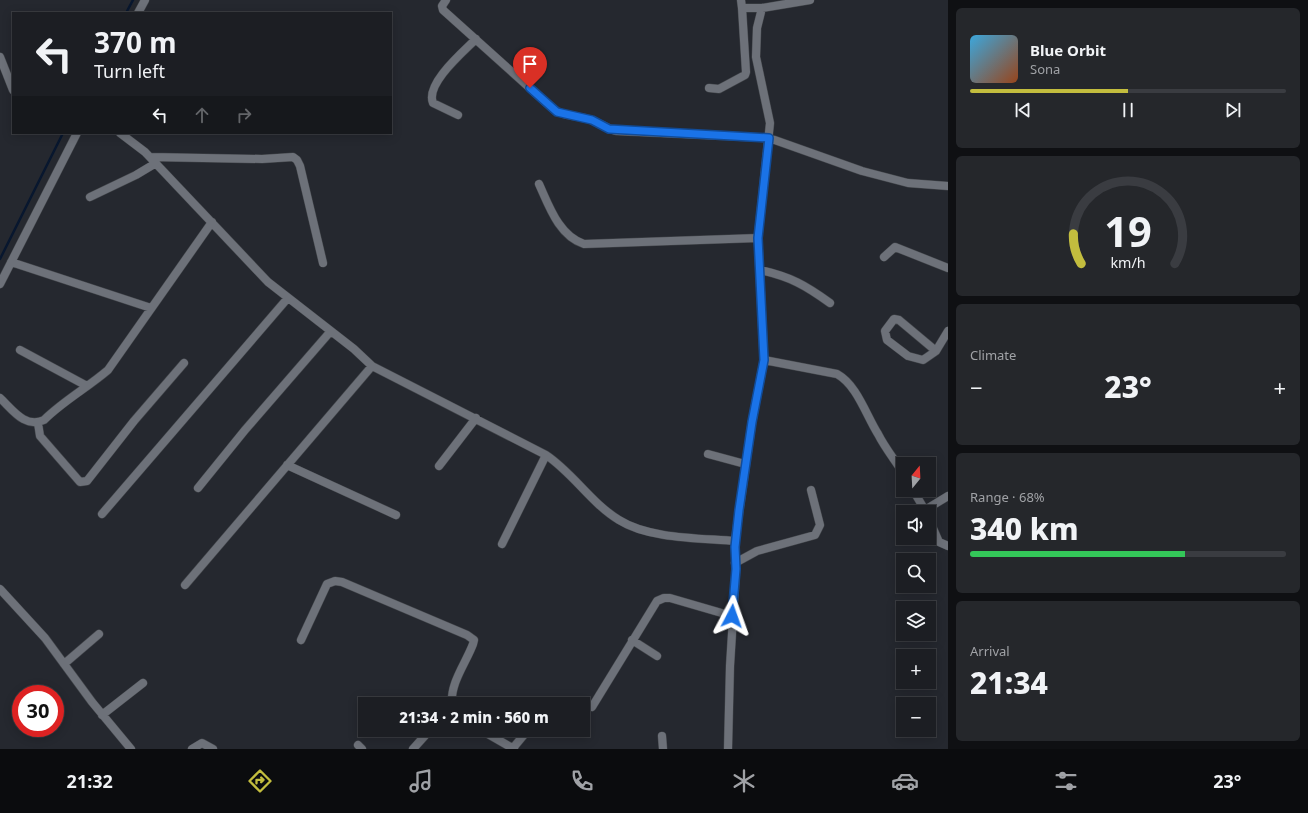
<!DOCTYPE html>
<meta charset="utf-8">
<style>
body{margin:0;font-family:"Noto Sans",sans-serif;background:#25272b;color:#f1f3f6;height:100vh;display:flex;flex-direction:column;font-size:15px;white-space:nowrap}
*{box-sizing:border-box;margin:0}
p{font-size:13px;color:#a0a2a6}
.icon{flex:none;width:22px;height:22px;fill:none;stroke:currentColor;stroke-width:2;stroke-linecap:round;stroke-linejoin:round}
.map{position:relative;flex:1;overflow:hidden}
.details{display:flex;flex-direction:column;gap:8px;padding:8px;background:#0f1013;width:360px}
.details>*{flex:none}
.banner{position:absolute;left:12px;top:12px;width:380px;height:122px;border-radius:0px;box-shadow:0 2px 10px #0003,0 0 0 1px #3a3c41;background:#1c1e23;color:#f1f3f6;overflow:hidden}
.needle{width:26px;rotate:18deg}
.fabs{position:absolute;left:896px;top:457px;display:grid;gap:8px}
.fabs a{display:grid;place-items:center;width:40px;height:40px;border-radius:0px;background:#1c1e23;box-shadow:0 2px 10px #0003,0 0 0 1px #3a3c41;font-size:20px}
.speed{position:absolute;left:12px;top:685px;display:flex;gap:8px;font-size:20px;font-weight:700;text-align:center}
.speed>*{display:grid;place-content:center;width:52px;height:52px;border-radius:50%;background:#1c1e23;box-shadow:0 2px 10px #0003,0 0 0 1px #3a3c41;line-height:1}
.speed .limit{border:6px solid #d22;background:#fff;color:#111}
.pin{position:absolute;display:grid;place-items:center;width:34px;height:34px;color:#fff;margin:-41px -17px;border-radius:50% 50% 50% 0;rotate:-45deg;box-shadow:0 0 4px #0007}
.pin .icon{rotate:45deg}
.me{position:absolute;width:44px;margin:-22px;rotate:4deg;stroke-linejoin:round;filter:drop-shadow(0 0 3px #0008)}
.turn{display:flex;align-items:center;gap:14px;height:84px;padding:0 16px;font-size:18px}
.turn .icon{width:52px;height:52px;stroke-width:2.5}
.turn b{display:block;font-size:28px;line-height:34px}
.lanes{display:flex;align-items:center;height:38px;padding:0 16px;background:#0003;justify-content:center;gap:20px;direction:ltr}
.lanes .off{opacity:.35}
.big{font-size:30px;font-weight:800;line-height:1.1}
.details .widget{flex:1;display:flex;flex-direction:column;justify-content:center;gap:6px;min-width:0;padding:0 14px;border-radius:6px;background:#25272b}
.details .dial{align-items:center;gap:0}
.dial svg{height:104px;overflow:visible;fill:none;stroke:#3a3c41;stroke-width:7;stroke-linecap:round;text-anchor:middle}
.dial text{fill:#f1f3f6;stroke:none}
.song{display:flex;align-items:center;gap:12px}
.cover{width:48px;height:48px;border-radius:6px;background:linear-gradient(135deg,hsl(200 70% 55%),hsl(20 70% 35%))}
.played{height:4px;border-radius:2px;background:linear-gradient(90deg,#c3bd3e 50%,#3a3c41 50%)}
.keys{display:flex;justify-content:space-around;direction:ltr}
.heat{display:flex;justify-content:space-between;align-items:center;font-size:22px;direction:ltr}
.charge{height:6px;border-radius:3px;background:linear-gradient(90deg,#34c759 68%,#3a3c41 0)}
.trip{position:absolute;left:358px;top:697px;width:232px;height:40px;border-radius:0px;background:#1c1e23;box-shadow:0 2px 10px #0003,0 0 0 1px #3a3c41;font-weight:800;line-height:40px;text-align:center}
.dock{display:flex;height:64px;justify-content:space-around;align-items:center;background:#0b0c0e;color:#a0a2a6}
.dock .icon{width:28px;height:28px}
.dock .selected{color:#c3bd3e}
.dock b{font-size:18px;color:#f1f3f6}
main{display:flex;flex:1;min-height:0}
.map>svg:first-child{display:block}
.lines{fill:none;stroke-linecap:round;stroke-linejoin:round}
.stream{stroke:#08172f;stroke-width:2.5}
.minor-casing{stroke:#43464b;stroke-width:9}
.minor{stroke:#6d7179;stroke-width:8}
.route-casing{stroke:#114b97;stroke-width:10}
.route{stroke:#1a73e8;stroke-width:7}
</style>
<main>
<div class="map">
<svg width="948" height="749" viewBox="0 0 948 749">
<rect width="100%" height="100%" fill="#25282f"/>
<g class="lines">
<path class="stream" d="M 126,13 L 133,0
M 0,259 L 63,133"/>
<g class="minor-casing">
<path id="minor" d="M 446,0 L 442,6 L 443,10 L 552,108 C 563,117 577,115 591,120 C 600,123 607,129 617,131 L 769,138 L 862,171 L 908,183 L 948,186
M 741,0 L 742,8 L 762,8 L 810,0
M 138,13 L 145,0
M 0,57 L 13,90
M 709,88 L 719,89 L 745,75 L 746,72 L 742,8
M 458,115 L 433,103 C 425,84 463,52 476,39
M 120,133 L 145,152 L 268,282 L 354,349 L 372,366 L 546,455 C 573,473 591,503 619,520 C 649,539 700,538 735,541
M 150,157 L 262,159 L 293,157 L 297,160 L 300,166 L 323,263
M 539,184 C 549,206 559,236 584,244 L 758,238
M 90,197 L 136,175 L 156,163
M 884,257 L 895,247 L 948,268
M 11,262 L 151,308
M 760,270 C 791,277 805,285 830,303
M 0,284 L 77,133
M 20,350 L 87,386
M 936,351 L 899,320 L 894,319 L 885,331 L 887,340 L 908,356 L 923,360 L 936,351 L 948,331
M 764,360 L 837,374 C 857,385 866,415 878,434 C 885,448 895,460 903,473
M 0,398 C 12,409 25,429 44,420 C 63,401 87,388 108,370 L 212,222
M 38,423 L 40,436 L 80,482 L 87,481 L 134,421 L 184,363
M 708,454 L 745,464
M 287,465 L 396,515
M 439,466 L 476,418
M 198,488 L 245,430 L 330,332
M 913,490 L 926,512
M 925,510 L 948,496
M 102,514 L 287,299
M 929,519 L 939,542 L 948,546
M 502,544 L 546,455
M 735,563 L 757,551 L 815,535 L 820,525 L 811,490
M 185,585 L 372,366
M 0,589 L 45,638 L 92,702 L 131,749
M 301,640 L 327,584 L 335,581 L 342,582 L 467,635 L 474,640 L 473,644 C 466,663 450,683 452,704
M 632,640 L 657,656
M 64,664 L 99,634
M 592,707 L 657,601 L 664,598 L 670,598 L 732,616
M 102,715 L 143,683
M 481,730 L 514,749
M 662,736 L 663,749
M 358,745 L 362,749
M 513,748 L 528,730
M 192,749 L 202,743 L 213,749
M 413,749 L 430,730
M 728,749 L 730,666 L 736,569 L 735,541 L 752,422 L 764,360 L 758,238 L 770,123 L 756,57 L 757,28 L 762,8"/>
</g>
<use href="#minor" class="minor"/>
</g>
<g class="lines">
<g class="route-casing">
<path id="route" d="M 530,88 L 557,112 L 592,120 L 609,129 L 769,138 L 758,238 L 764,360 L 752,422 L 739,510 L 735,547 L 736,569 L 732,616"/>
</g>
<use href="#route" class="route"/>
</g>
</svg>
<div class="fabs">
<a><svg class="needle" viewBox="-14 -14 28 28"><path d="M0-13l5 13h-10z" fill="#e53935"/><path d="M0 13l5-13h-10z" fill="#a0a2a6"/></svg></a>
<a><svg class="icon" aria-label="sound" viewBox="0 0 24 24"><path d="M4 9h4l5-4v14l-5-4H4zM17 9q2 3 0 6"/></svg></a>
<a><svg class="icon" aria-label="search" viewBox="0 0 24 24"><circle cx="10" cy="10" r="6"/><path d="M15 15l6 6"/></svg></a>
<a><svg class="icon" aria-label="layers" viewBox="0 0 24 24"><path d="M12 4l9 5-9 5-9-5zM3 14l9 5 9-5"/></svg></a>
<a>+</a>
<a>−</a>
</div>
<div class="speed"><div class="limit">30</div></div>
<div class="pin" style="left:530px;top:88px;background:#d93025"><svg class="icon" aria-label="arrive" viewBox="0 0 24 24"><path d="M6 21V4h12l-3 4 3 4H6"/></svg></div>
<svg class="me" style="left:732px;top:616px" viewBox="-20 -20 40 40"><path d="M0-17L14 15 0 8-14 15z" fill="#1a73e8" stroke="#fff" stroke-width="4"/></svg>
<div class="trip">21:34 · 2 min · 560 m</div>
<div class="banner">
<div class="turn"><svg class="icon" aria-label="left" viewBox="0 0 24 24"><path d="M17 20v-9H6M10 6l-5 5 5 5"/></svg><div><b>370 m</b>Turn left</div></div>
<div class="lanes"><svg class="icon" aria-label="left" viewBox="0 0 24 24"><path d="M17 20v-9H6M10 6l-5 5 5 5"/></svg><svg class="icon off" aria-label="ahead" viewBox="0 0 24 24"><path d="M12 20V5M6 11l6-6 6 6"/></svg><svg class="icon off" aria-label="right" viewBox="0 0 24 24"><path d="M7 20v-9h11M14 6l5 5-5 5"/></svg></div>
</div>
</div>
<section class="details">
<div class="widget">
<div class="song"><i class="cover"></i><div><b>Blue Orbit</b><p>Sona</p></div></div>
<div class="played"></div>
<div class="keys"><svg class="icon" aria-label="previous" viewBox="0 0 24 24"><path d="M18 5L8 12l10 7zM5 5v14"/></svg><svg class="icon" aria-label="pause" viewBox="0 0 24 24"><path d="M8 5v14M16 5v14"/></svg><svg class="icon" aria-label="next" viewBox="0 0 24 24"><path d="M6 5l10 7-10 7zM19 5v14"/></svg></div>
</div>
<div class="widget dial"><svg viewBox="0 0 100 80">
<path d="M14 69A42 42 0 1 1 86 69"/>
<path d="M14 69A42 42 0 0 1 8 46" stroke="#c3bd3e"/>
<text x="50" y="56" font-size="32" font-weight="700">19</text>
<text x="50" y="72" font-size="11">km/h</text>
</svg></div>
<div class="widget"><p>Climate</p>
<div class="heat"><a>−</a><b class="big">23°</b><a>+</a></div>
</div>
<div class="widget"><p>Range · 68%</p><b class="big">340 km</b><div class="charge"></div></div>
<div class="widget"><p>Arrival</p><b class="big">21:34</b></div>
</section>
</main>
<nav class="dock">
<b>21:32</b>
<svg class="icon selected" aria-label="directions" viewBox="0 0 24 24"><path d="M12 3l9 9-9 9-9-9zM9 14v-3h6M13 9l2 2-2 2"/></svg>
<svg class="icon" aria-label="music" viewBox="0 0 24 24"><path d="M9 18V5l10-2v13"/><circle cx="6" cy="18" r="3"/><circle cx="16" cy="16" r="3"/></svg>
<svg class="icon" aria-label="phone" viewBox="0 0 24 24"><path d="M5 4h4l2 5-3 2q2 4 5 5l2-3 5 2v4C11 20 4 13 5 4z"/></svg>
<svg class="icon" aria-label="climate" viewBox="0 0 24 24"><path d="M12 3v18M4 7l16 10M4 17L20 7"/></svg>
<svg class="icon" aria-label="car" viewBox="0 0 24 24"><path d="M5 17H2v-5l4-1 3-4h7l3 4 3 1v5h-3M9 17h6M6 11h13"/><circle cx="7" cy="17" r="2"/><circle cx="17" cy="17" r="2"/></svg>
<svg class="icon" aria-label="filters" viewBox="0 0 24 24"><path d="M4 7h16M4 17h16"/><circle cx="9" cy="7" r="2"/><circle cx="15" cy="17" r="2"/></svg>
<b>23°</b>
</nav>
